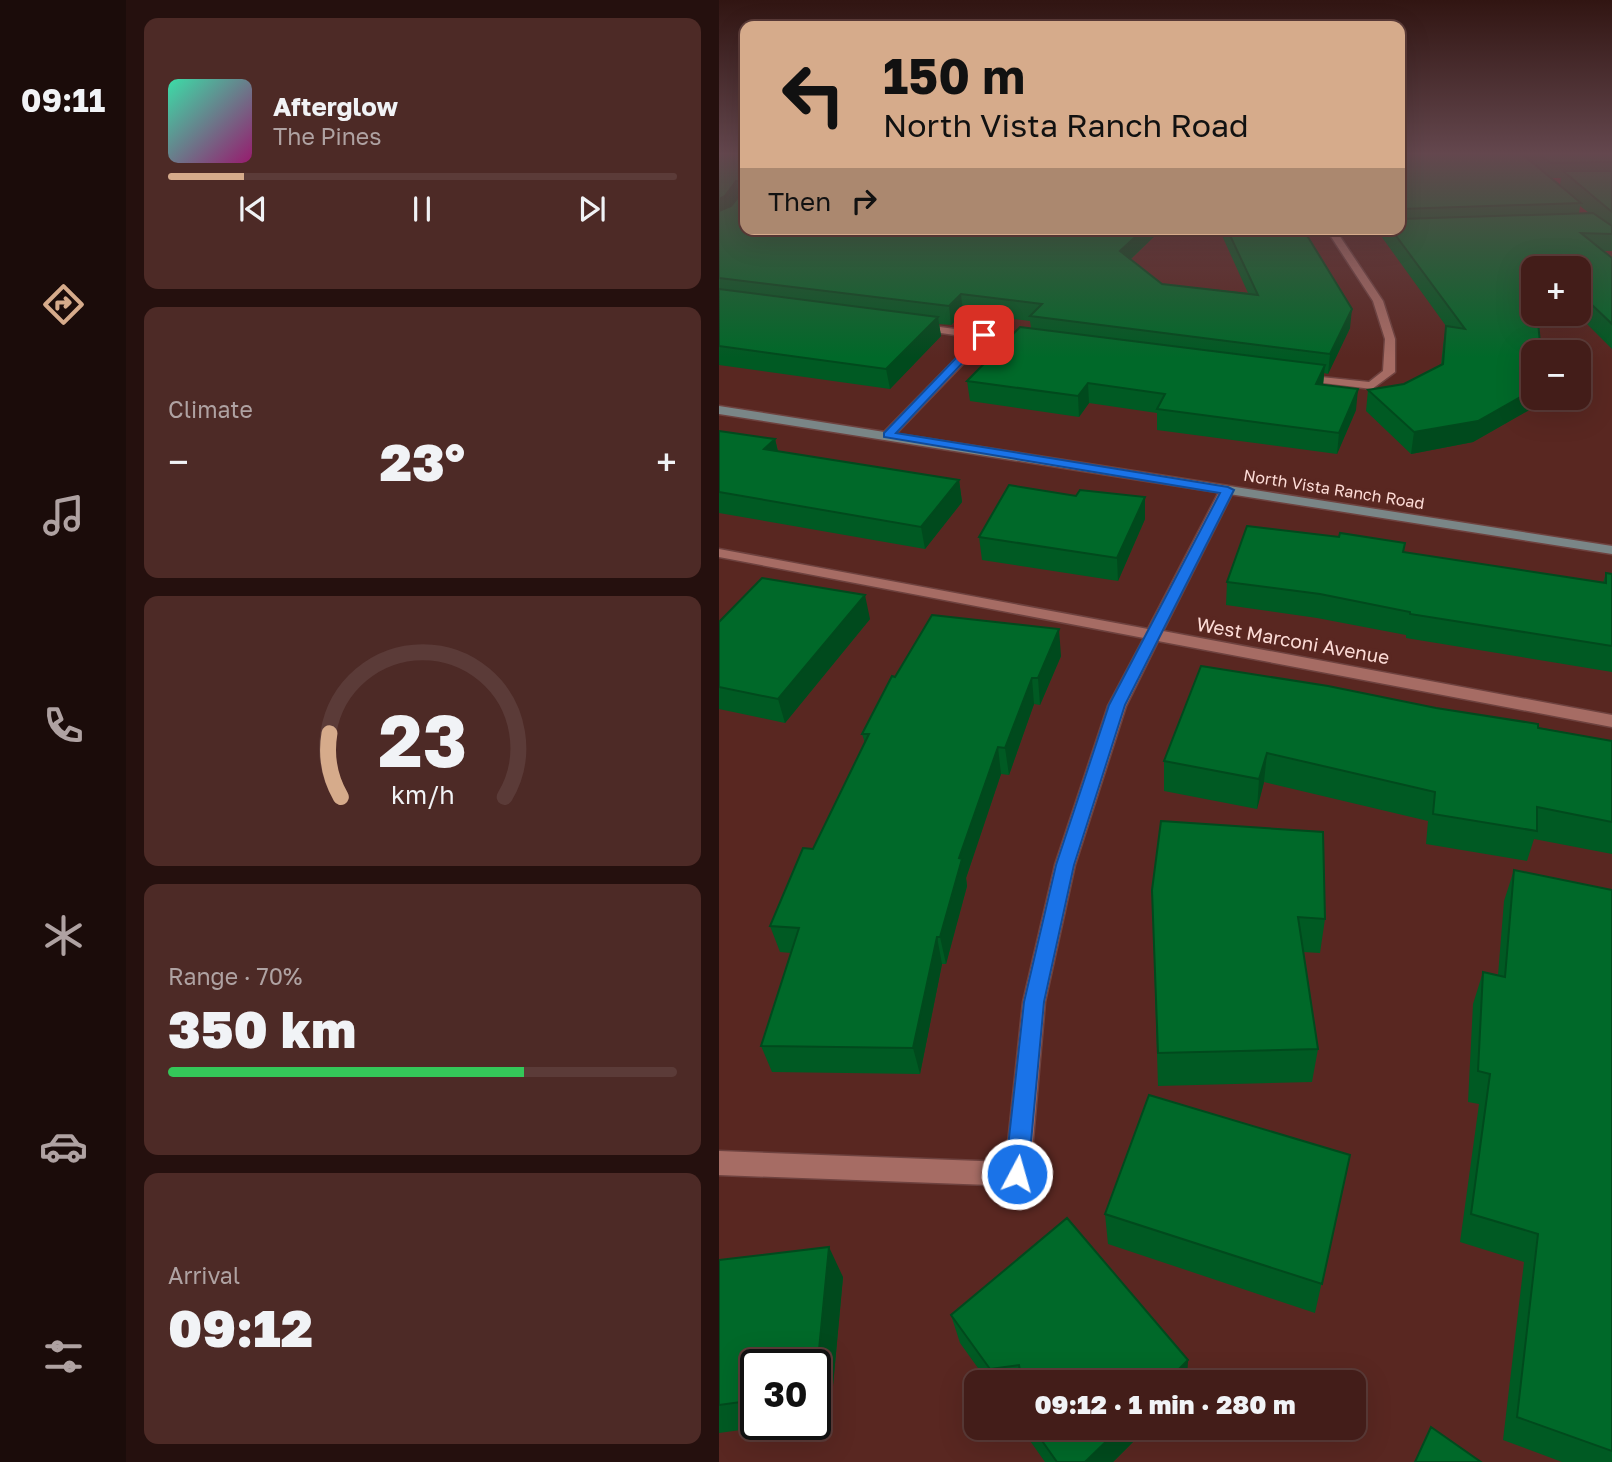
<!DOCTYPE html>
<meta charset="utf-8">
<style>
body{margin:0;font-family:"Golos Text",sans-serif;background:#4d2a26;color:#f1f3f6;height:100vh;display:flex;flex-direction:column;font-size:26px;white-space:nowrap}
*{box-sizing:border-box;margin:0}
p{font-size:23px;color:#afa2a2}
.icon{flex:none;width:38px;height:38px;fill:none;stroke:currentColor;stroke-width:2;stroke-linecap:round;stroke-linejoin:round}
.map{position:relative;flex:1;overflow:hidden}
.drawer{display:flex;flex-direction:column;gap:18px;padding:18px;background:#25100e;width:593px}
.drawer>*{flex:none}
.guide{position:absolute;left:21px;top:21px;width:665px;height:214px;border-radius:14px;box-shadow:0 7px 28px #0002,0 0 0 2px #5b3b38;background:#d6ab8b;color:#111;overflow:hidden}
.fabs{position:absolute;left:802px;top:256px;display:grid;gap:14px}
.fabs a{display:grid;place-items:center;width:70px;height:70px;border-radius:14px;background:#431d19;box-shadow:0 7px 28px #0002,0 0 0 2px #5b3b38;font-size:35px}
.speed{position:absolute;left:21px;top:1349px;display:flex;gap:14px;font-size:35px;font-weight:700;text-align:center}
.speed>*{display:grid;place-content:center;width:91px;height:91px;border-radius:50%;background:#431d19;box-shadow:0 7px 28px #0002,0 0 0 2px #5b3b38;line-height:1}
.speed .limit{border:4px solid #111;border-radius:10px;background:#fff;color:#111}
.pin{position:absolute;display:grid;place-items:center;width:60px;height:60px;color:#fff;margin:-30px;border-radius:14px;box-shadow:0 4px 10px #0006}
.me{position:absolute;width:77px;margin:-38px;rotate:6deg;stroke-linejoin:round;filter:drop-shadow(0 0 5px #0008)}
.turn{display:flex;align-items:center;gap:24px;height:147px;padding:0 28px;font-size:32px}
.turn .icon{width:91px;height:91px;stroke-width:2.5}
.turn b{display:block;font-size:49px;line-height:60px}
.then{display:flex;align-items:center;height:66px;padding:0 28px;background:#0003;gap:14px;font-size:26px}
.big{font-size:52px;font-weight:800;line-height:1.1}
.drawer .tile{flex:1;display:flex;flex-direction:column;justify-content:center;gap:10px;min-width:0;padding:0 24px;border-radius:14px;background:#4d2a26}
.drawer .dial{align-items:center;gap:0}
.dial svg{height:182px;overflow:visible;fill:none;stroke:#5b3b38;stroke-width:7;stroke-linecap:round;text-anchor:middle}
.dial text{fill:#f1f3f6;stroke:none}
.song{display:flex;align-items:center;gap:21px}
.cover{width:84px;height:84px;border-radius:10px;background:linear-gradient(135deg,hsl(160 70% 55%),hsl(320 70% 35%))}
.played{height:7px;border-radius:4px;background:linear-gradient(90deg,#d6ab8b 15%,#5b3b38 15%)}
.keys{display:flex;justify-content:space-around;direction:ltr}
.heat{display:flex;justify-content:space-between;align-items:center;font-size:38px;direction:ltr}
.charge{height:10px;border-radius:5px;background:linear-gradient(90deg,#34c759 70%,#5b3b38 0)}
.trip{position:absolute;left:245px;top:1370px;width:402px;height:70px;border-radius:14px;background:#431d19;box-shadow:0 7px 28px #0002,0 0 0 2px #5b3b38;font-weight:800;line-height:70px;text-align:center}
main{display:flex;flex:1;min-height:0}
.menu{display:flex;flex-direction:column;width:126px;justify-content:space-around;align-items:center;background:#1b0c0a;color:#afa2a2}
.menu .icon{width:49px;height:49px}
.menu .selected{color:#d6ab8b}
.menu b{font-size:32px;color:#f1f3f6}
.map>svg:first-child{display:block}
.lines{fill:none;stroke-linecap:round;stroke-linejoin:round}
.street-casing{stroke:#6e423f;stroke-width:3}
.secondary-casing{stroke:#6e423f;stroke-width:3}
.street{fill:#a66c64;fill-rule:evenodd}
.secondary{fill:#7a8687;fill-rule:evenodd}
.wall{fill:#005a23;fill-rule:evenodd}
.shaded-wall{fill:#004a1d}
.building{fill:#006929;stroke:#004a1d;stroke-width:2}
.route{fill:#1a73e8;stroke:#114b97;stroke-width:2}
.labels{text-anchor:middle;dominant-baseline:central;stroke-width:7;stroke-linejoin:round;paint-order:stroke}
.far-street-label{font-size:16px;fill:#fddcd7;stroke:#592721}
.street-label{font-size:19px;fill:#fddcd7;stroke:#592721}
</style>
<main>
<nav class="menu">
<b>09:11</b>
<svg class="icon selected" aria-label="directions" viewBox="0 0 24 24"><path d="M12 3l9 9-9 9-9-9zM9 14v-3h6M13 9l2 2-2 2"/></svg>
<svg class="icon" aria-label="music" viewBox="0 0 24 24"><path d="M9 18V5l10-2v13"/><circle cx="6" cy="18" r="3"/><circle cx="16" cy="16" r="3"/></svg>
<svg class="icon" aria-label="phone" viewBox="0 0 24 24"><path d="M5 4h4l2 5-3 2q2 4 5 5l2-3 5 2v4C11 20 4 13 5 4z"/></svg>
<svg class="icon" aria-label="climate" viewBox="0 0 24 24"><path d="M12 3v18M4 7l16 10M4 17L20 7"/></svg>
<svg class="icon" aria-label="car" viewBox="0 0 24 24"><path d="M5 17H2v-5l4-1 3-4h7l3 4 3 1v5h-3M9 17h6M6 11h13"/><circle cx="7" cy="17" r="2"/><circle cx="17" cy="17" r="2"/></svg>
<svg class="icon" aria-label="filters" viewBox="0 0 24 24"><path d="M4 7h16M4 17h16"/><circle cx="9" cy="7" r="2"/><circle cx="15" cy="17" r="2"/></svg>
</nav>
<section class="drawer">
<div class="tile">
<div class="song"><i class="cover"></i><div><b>Afterglow</b><p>The Pines</p></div></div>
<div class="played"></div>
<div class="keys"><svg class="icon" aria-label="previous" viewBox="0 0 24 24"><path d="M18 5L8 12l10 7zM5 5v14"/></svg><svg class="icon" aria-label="pause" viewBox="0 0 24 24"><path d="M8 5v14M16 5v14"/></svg><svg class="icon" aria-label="next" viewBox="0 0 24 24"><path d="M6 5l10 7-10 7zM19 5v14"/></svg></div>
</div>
<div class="tile"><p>Climate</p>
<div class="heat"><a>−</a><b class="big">23°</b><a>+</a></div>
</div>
<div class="tile dial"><svg viewBox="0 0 100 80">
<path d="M14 69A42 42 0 1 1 86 69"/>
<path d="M14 69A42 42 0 0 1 9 41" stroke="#d6ab8b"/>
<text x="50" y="56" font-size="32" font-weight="700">23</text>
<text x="50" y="72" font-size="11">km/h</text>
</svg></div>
<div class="tile"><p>Range · 70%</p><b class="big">350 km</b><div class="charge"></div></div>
<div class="tile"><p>Arrival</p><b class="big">09:12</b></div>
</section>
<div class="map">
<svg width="893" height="1462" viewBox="0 0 893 1462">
<rect width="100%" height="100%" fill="#592721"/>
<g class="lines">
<g class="street-casing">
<path id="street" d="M 681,227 L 688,230 L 684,233 L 620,235 L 664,301 L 676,339 L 676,372 L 653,389 L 579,380 L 579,376 L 583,375 L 650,382 L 664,371 L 666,339 L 654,301 L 607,229 Z
M 198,324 L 312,339 L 317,342 L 312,345 L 268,339 L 173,438 L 165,438 L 165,432 L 257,338 L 194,329 L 194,325 Z
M 508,486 L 515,490 L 444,631 L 893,715 L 893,727 L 439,641 L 407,706 L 356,865 L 326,1002 L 311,1174 L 307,1182 L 298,1186 L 0,1175 L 0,1151 L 287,1162 L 304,1002 L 336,865 L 389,706 L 425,638 L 0,557 L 0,549 L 429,629 L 501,490 Z"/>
</g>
<g class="secondary-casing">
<path id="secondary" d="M 0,406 L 893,546 L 893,554 L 0,414 Z"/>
</g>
<use href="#street" class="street"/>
<use href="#secondary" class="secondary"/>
</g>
<path class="wall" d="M 0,154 L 26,154 L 26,229 L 443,229 L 411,260 L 443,284 L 529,293 L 500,229 L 584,229 L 631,328 L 609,374 L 605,373 L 604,385 L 637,410 L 618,454 L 438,430 L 438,413 L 370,403 L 360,417 L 251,401 L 248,381 L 312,328 L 311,321 L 244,313 L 232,325 L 220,324 L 222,336 L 171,389 L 0,365 Z
M 681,154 L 893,154 L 893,251 L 884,251 L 893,258 L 893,349 L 865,321 L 819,321 L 819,405 L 754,442 L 692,454 L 647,411 L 649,390 L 685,384 L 722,365 L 724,346 L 727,326 L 662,236 L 663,229 L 681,229 ZM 833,178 L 842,178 L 841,185 ZM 861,206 L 870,213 L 860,213 ZM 814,268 L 859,268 L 859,313 L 814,313 Z
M 0,431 L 56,439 L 59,451 L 240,480 L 243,502 L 206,549 L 0,513 Z
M 357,496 L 426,519 L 399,581 L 263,560 L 260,537 Z
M 685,552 L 884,583 L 887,573 L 893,574 L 893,672 L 687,638 L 687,635 L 598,618 L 507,605 L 508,582 Z
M 151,619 L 66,723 L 0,709 L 0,622 Z
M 342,656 L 321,705 L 315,704 L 290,775 L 282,774 L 247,878 L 248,886 L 227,964 L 223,964 L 201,1074 L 53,1072 L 42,1046 L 72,953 L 61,952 L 51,926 L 94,849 L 146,743 L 143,734 L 176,677 Z
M 717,708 L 893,741 L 893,854 L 815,839 L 808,861 L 707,844 L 709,821 L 545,782 L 538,809 L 445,791 L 445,761 Z
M 795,870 L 893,890 L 893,1462 L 843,1462 L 784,1440 L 805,1262 L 741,1242 L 760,1104 L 749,1102 L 754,1004 L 764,972 L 779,975 L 785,901 Z
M 433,890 L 606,919 L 601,953 L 584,952 L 599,1049 L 593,1082 L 439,1086 Z
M 631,1155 L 596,1313 L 389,1244 L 386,1214 Z
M 0,1260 L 124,1277 L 111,1418 L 96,1420 L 96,1365 L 37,1365 L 37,1424 L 66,1424 L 0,1433 Z
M 232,1315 L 468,1382 L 269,1382 L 241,1343 Z
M 303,1428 L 428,1428 L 394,1462 L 326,1462 L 304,1431 Z"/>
<path class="shaded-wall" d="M 17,181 L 21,198 L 0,218 L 0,199 Z
M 425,229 L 443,229 L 401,269 L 401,251 Z
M 242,294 L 244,313 L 232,325 L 230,306 Z
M 633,309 L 631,328 L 609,374 L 611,354 Z
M 219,317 L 222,336 L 171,389 L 167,369 Z
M 606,365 L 604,385 L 597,384 Z
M 369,383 L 370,403 L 360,417 L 359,396 Z
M 639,389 L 637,410 L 618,454 L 620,433 Z
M 814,390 L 814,397 L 821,397 L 819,405 L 754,442 L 692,454 L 695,432 Z
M 56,439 L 61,461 L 45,449 Z
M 240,480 L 243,502 L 206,549 L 202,527 Z
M 426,497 L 426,519 L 399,581 L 398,558 Z
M 146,595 L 151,619 L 66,723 L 59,699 Z
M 340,629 L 342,656 L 321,705 L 319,678 Z
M 313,678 L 315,704 L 290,775 L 286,748 Z
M 279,747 L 282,774 L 247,878 L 248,886 L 227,964 L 221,937 L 240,858 Z
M 548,753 L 545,782 L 538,809 L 540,779 Z
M 218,937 L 223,964 L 201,1074 L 194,1048 Z
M 110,1247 L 124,1277 L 111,1418 L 96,1392 Z
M 469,1360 L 468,1382 L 447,1382 Z
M 401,1428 L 428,1428 L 394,1462 L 366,1462 Z"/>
<path class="building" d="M 0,154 L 26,154 L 26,229 L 425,229 L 401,251 L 443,284 L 539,295 L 508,229 L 584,229 L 633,309 L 611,354 L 311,316 L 323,304 L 242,294 L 230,306 L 0,278 L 0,211 L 12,206 L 22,194 L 24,181 L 17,181 L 6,196 L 0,199 Z
M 681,154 L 803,154 L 862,203 L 681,209 Z
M 820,154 L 893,154 L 893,162 L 831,163 Z
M 844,171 L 893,171 L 893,212 Z
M 874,213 L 893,226 L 893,234 L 862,233 L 893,258 L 893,324 L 870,302 L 859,302 L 859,268 L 814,268 L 814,313 L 818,313 L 822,352 L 814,352 L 814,390 L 759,421 L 695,432 L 649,390 L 685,384 L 724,364 L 727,326 L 746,329 L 672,229 L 681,229 L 681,219 Z
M 0,289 L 219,317 L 167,369 L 0,346 Z
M 301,327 L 606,365 L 597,384 L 639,389 L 620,433 L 438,409 L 446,394 L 369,383 L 359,396 L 248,381 Z
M 0,431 L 56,439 L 45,449 L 240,480 L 202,527 L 0,492 Z
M 290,485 L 357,496 L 361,490 L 426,497 L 398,558 L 260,537 Z
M 528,526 L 620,537 L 621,533 L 686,543 L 684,552 L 887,583 L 887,573 L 893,574 L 893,646 L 691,614 L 691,612 L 601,594 L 508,582 Z
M 43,578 L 146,595 L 59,699 L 0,687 L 0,622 Z
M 213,615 L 340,629 L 319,678 L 313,678 L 286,748 L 279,747 L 240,858 L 243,859 L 221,937 L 218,937 L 194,1048 L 42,1046 L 80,928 L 51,926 L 84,848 L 94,849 L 150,734 L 143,734 L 173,676 L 176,677 Z
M 482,666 L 609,686 L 717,708 L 819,724 L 819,728 L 893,741 L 893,822 L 818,807 L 818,831 L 714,814 L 716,792 L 548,753 L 540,779 L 445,761 Z
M 442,821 L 604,832 L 606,919 L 579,917 L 599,1049 L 439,1053 L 433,890 Z
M 795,870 L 893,890 L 893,1451 L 798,1417 L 819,1234 L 752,1214 L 771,1074 L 759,1071 L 764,972 L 786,977 Z
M 430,1095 L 631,1155 L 603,1284 L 386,1214 Z
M 348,1218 L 469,1360 L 447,1382 L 303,1382 L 300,1365 L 271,1369 L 232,1315 Z
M 110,1247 L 96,1391 L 96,1365 L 37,1365 L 37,1400 L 0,1405 L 0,1260 Z
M 712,1427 L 762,1462 L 696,1462 Z
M 314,1428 L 401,1428 L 366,1462 L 338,1462 Z"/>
<linearGradient id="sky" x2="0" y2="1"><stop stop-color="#311512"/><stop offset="0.43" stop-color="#64474e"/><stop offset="1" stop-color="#64474e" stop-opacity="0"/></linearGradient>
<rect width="893" height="358" fill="url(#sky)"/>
<path class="route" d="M 261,333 L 270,335 L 177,433 L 509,487 L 515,490 L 406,705 L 355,865 L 325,1002 L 309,1174 L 306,1181 L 298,1185 L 290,1181 L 286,1174 L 305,1002 L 337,865 L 390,705 L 501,493 L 165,437 L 165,433 Z"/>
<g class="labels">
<g class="far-street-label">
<text transform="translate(615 489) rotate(9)">North Vista Ranch Road</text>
</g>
<g class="street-label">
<text transform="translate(574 640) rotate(10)">West Marconi Avenue</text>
</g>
</g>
</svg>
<div class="fabs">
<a>+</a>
<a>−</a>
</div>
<div class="speed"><div class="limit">30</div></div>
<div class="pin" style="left:265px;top:335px;background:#d93025"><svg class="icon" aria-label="arrive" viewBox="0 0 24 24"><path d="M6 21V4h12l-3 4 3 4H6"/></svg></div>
<svg class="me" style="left:298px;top:1174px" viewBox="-20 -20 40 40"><circle r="17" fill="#1a73e8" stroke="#fff" stroke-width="3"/><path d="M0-11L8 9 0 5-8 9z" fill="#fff"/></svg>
<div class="trip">09:12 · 1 min · 280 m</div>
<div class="guide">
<div class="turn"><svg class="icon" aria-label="left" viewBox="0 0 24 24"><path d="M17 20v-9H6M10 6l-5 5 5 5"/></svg><div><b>150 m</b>North Vista Ranch Road</div></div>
<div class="then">Then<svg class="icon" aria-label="right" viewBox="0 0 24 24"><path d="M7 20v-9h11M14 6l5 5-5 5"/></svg></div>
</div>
</div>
</main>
